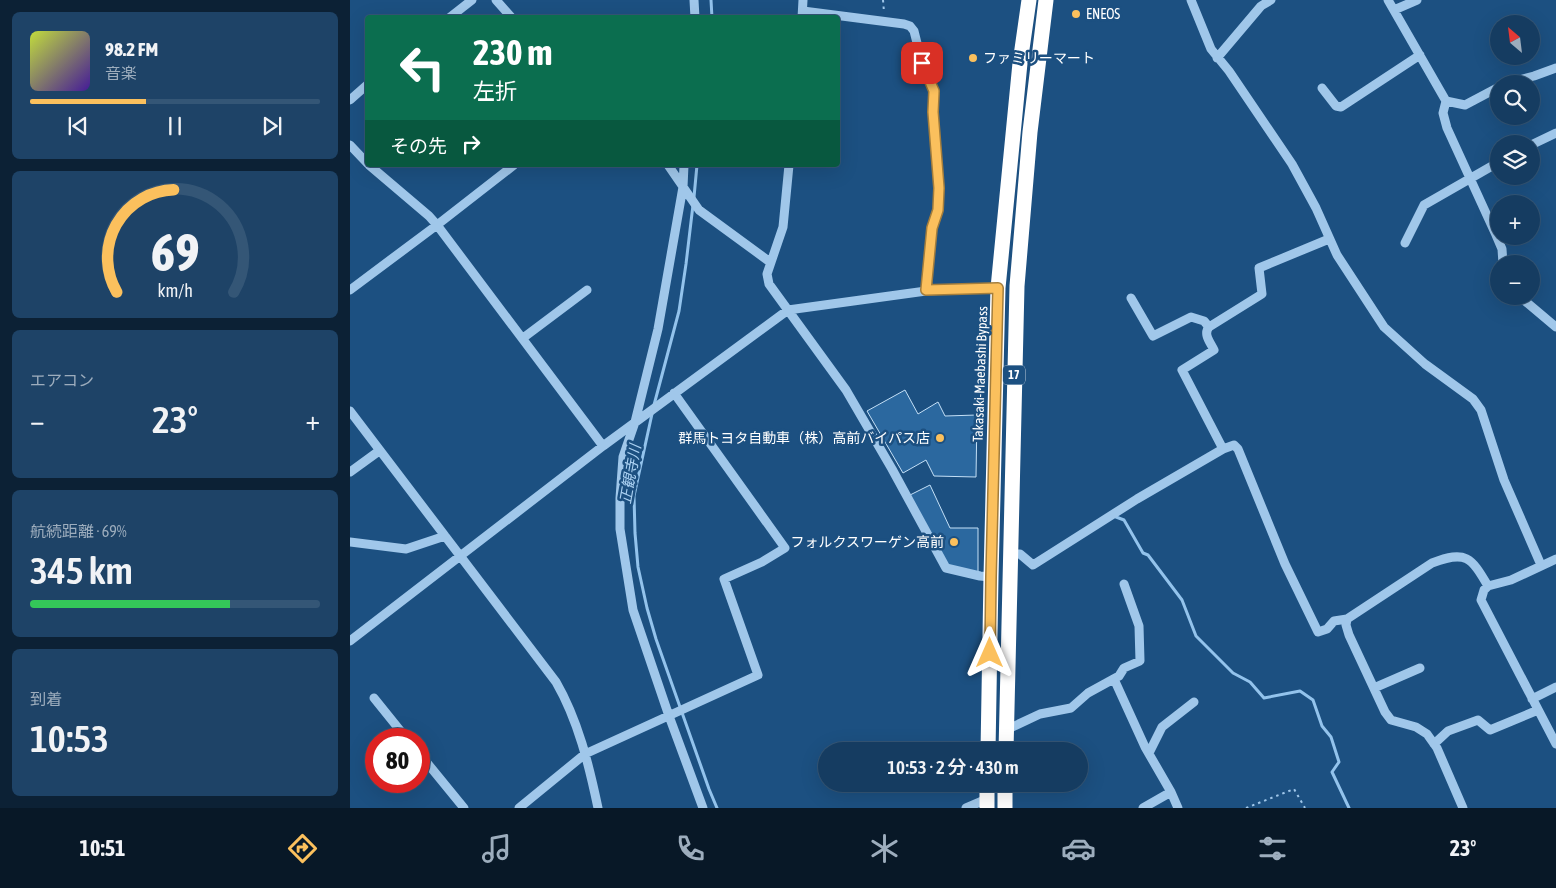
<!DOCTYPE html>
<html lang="ja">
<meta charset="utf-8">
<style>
body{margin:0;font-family:"Asap Condensed","Noto Sans JP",sans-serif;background:#1e4367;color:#f1f3f6;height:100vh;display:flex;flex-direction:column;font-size:19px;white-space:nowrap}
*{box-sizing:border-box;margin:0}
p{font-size:16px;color:#9dadbd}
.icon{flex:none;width:28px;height:28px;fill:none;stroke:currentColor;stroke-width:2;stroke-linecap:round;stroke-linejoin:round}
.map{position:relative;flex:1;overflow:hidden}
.side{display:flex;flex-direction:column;gap:12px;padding:12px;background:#0c2135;width:350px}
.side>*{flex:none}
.banner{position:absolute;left:15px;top:15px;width:475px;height:152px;border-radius:5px;box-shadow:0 5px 20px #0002,0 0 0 1px #345676;background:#0b6e4f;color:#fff;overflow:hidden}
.needle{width:32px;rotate:332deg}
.buttons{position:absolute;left:1140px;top:15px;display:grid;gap:10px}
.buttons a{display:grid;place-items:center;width:50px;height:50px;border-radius:50%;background:#153c61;box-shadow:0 5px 20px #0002,0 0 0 1px #345676;font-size:25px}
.speed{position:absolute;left:15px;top:728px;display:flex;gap:10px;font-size:25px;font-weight:700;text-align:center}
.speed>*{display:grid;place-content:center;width:65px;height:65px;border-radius:50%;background:#153c61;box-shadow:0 5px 20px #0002,0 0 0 1px #345676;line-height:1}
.speed .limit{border:8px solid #d22;background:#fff;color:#111}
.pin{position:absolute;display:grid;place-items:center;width:42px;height:42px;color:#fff;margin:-21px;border-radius:10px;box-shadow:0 2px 8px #0006}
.me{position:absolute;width:55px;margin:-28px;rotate:0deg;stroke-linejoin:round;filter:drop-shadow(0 0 4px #0008)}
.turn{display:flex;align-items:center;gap:18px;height:105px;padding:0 25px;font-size:22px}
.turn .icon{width:65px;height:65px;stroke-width:2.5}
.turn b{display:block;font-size:35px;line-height:42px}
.then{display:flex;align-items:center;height:48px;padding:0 25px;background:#0003;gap:10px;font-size:19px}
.big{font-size:38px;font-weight:600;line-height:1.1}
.side .card{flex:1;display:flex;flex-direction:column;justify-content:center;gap:8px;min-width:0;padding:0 18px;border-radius:8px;background:#1e4367}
.side .dial{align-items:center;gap:0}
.dial svg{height:130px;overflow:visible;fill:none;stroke:#345676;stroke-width:7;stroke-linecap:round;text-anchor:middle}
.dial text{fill:#f1f3f6;stroke:none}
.song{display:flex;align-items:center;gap:15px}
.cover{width:60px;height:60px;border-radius:8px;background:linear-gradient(135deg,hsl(70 70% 55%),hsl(260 70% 35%))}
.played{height:5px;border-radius:2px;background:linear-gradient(90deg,#fbc05d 40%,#345676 40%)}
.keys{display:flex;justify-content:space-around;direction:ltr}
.heat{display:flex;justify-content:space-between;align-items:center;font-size:28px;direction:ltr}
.charge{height:8px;border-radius:4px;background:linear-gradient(90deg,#34c759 69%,#345676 0)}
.trip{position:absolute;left:468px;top:742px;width:270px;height:50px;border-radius:25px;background:#153c61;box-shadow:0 5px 20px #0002,0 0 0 1px #345676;font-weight:600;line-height:50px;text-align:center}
.dock{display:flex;height:80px;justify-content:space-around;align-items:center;background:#081827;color:#9dadbd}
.dock .icon{width:35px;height:35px}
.dock .current{color:#fbc05d}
.dock b{font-size:22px;color:#f1f3f6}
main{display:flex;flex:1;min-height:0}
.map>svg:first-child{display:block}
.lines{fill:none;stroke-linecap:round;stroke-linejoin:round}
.stream{stroke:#93c3ec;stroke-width:3}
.building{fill:#2b689f;stroke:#c4e0f7}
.path{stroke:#a0c7ea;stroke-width:2;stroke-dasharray:2.5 4;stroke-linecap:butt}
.minor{stroke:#a0c7ea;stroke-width:9}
.highway{stroke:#fff;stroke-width:15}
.route-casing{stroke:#a37d3c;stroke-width:12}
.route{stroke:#fbc05d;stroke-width:9}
.poi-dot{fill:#fbc05d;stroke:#1c5081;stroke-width:2}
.labels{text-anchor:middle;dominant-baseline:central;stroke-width:5;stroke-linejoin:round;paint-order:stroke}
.shield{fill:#1c5081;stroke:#bbcad9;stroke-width:1}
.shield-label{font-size:12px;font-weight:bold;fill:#fff}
.poi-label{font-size:14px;fill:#fff;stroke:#1c5081;text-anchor:start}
.street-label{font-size:14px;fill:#fff;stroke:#1c5081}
.water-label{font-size:15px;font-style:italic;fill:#abd1f2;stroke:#1c5081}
</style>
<main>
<section class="side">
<div class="card">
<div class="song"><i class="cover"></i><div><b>98.2 FM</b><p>音楽</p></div></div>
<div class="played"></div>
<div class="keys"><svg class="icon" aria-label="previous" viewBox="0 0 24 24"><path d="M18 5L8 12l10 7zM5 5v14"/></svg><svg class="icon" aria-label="pause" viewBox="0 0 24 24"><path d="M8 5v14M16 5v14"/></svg><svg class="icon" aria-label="next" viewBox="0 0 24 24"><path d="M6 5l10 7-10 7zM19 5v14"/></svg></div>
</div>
<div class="card dial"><svg viewBox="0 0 100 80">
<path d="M14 69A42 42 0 1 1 86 69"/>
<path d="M14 69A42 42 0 0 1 49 6" stroke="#fbc05d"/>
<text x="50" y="56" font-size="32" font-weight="700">69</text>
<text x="50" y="72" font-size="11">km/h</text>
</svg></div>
<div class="card"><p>エアコン</p>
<div class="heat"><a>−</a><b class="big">23°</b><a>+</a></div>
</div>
<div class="card"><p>航続距離 · 69%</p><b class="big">345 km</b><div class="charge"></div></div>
<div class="card"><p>到着</p><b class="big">10:53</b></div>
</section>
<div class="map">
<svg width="1206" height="808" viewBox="0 0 1206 808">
<rect width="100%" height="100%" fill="#1c5081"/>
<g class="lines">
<path class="stream" d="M 361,0 L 362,18
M 344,197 L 347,165
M 304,405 L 329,311 L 336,264 L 343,205
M 302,414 L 284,496 L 285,533 L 288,567 L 297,608 L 306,639 L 359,789 L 367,808
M 766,517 L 774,520 L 793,553 L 798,555 L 832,600 L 846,636 L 883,673 L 900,682 L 914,698 L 950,691 L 963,700 L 972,726 L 981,737 L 989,762 L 982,772 L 999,808"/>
</g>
<path class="building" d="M 555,390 L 568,414 L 588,402 L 595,416 L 627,415 L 626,477 L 584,476 L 576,460 L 553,473 L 517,411 Z
M 580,485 L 600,528 L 628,528 L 628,573 L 598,565 L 560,495 Z"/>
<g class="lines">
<path class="path" d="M 533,0 L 534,12
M 896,808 L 944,789 L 955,808"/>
<path class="minor" d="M 146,0 L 162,18
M 344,0 L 345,18
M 841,0 L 861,49 L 879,71 L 942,164 L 966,208 L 987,255 L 1034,327 L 1075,364 L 1123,399 L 1131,410 L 1154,480 L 1191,565
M 1038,0 L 1096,101 L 1093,113 L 1097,128 L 1146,235 L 1152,249 L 1153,264
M 1044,10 L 1067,0
M 453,11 L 554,24 L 560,26 L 564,31 L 572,63 L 584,91 L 583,112 L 589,189 L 588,210 L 582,228 L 576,291
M 99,18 L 122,0
M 452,18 L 453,0
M 867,58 L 911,6 L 921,0
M 1154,84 L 1184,76 L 1206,68
M 972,88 L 986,106 L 991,107 L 1070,55
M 0,100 L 18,84
M 1096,101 L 1115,105 L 1149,87
M 0,145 L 18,164
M 1181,145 L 1206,133
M 19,165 L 79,216 L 87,225 L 253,446
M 318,165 L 349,210 L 420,262
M 334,165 L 333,187 L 308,329 L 285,422 L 273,457 L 270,498 L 270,529 L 283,610 L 319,716 L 353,808
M 439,165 L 433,227 L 417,274 L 419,284 L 496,390 L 542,469 L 596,568 L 630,576 L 641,577
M 1055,243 L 1074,205 L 1149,162
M 0,290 L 87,225 L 164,165
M 1169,296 L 1206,327
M 781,298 L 803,336 L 841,317 L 854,321 L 859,327
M 173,338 L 237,290
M 0,411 L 206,682 C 228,720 239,765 248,808
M 873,449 L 832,370 L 864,350 C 860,342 853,334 859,327 L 912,294 L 909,268 L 979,239
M 0,472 L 29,451
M 0,542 L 56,549 L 95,536
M 659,554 L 670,554 L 683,565 L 787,499 L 873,449 L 884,445 L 888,449 L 935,564 L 968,632 L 977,629 L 984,621 L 997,619
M 1206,559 L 1161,580 L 1138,586 L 1134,590 L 1131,600 L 1206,744
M 0,641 L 253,446 L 438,310 L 576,291 L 648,288
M 764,679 L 795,747 L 821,792 L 828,808
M 1024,688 L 1070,668
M 24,698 L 57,739
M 1182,699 L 1206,687
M 656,730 L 690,714 L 721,708 L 738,693 L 769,676 L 774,668 L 790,661 L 789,626 L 774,584
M 1084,744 L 1098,731 L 1128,720 L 1140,730 L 1188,710
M 69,753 L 114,808
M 799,753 L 812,727 L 844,702
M 169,808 L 235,754 L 408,675 L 374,579 L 412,562 L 435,548 L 324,393
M 616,808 L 637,799
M 793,808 L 821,792
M 1113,808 L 1087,748 L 1077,734 L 1066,727 L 1041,720 L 1035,712 L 999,635 L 996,625 L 997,619 L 1082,563 C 1116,550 1121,557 1138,586"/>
<path class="highway" d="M 638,751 L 641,577 L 648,288 L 670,63 L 679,0
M 656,751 L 667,286 L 680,132 L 696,0
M 637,808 L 637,784
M 655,808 L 655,784"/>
</g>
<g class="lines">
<g class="route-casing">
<path id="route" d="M 572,63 L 584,91 L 583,112 L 589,188 L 588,210 L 582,228 L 576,290 L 648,288 L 641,577 L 640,653"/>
</g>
<use href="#route" class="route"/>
</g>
<g class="poi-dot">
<circle cx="726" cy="14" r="5"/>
<circle cx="623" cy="58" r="5"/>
<circle cx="590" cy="438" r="5"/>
<circle cx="604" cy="542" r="5"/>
</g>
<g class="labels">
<rect class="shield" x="653" y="365.5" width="22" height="19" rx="4"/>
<g class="shield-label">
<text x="664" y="375">17</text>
</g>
<g class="poi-label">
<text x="736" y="14">ENEOS</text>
<text x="633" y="58">ファミリーマート</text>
<text x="580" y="438" text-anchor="end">群馬トヨタ自動車（株）高前バイパス店</text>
<text x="594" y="542" text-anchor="end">フォルクスワーゲン高前</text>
</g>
<g class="street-label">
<text transform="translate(630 374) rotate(-88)">Takasaki-Maebashi Bypass</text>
</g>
<g class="water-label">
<text transform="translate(280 474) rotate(-80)">正観寺川</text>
</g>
</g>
</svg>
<div class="buttons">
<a><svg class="needle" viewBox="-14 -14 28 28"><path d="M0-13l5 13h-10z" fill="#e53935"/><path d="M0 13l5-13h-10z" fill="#9dadbd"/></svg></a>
<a><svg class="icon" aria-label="search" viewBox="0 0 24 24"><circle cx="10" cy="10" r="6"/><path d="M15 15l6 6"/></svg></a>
<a><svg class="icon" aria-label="layers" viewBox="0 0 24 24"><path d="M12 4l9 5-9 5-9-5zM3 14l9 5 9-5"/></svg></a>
<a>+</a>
<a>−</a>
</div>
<div class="speed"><div class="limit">80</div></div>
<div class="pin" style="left:572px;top:63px;background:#d93025"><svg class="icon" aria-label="arrive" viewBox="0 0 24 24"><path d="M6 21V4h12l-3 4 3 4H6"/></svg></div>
<svg class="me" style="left:640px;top:653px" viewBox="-20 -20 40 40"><path d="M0-17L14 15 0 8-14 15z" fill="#fbc05d" stroke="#fff" stroke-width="4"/></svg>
<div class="trip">10:53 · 2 分 · 430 m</div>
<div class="banner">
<div class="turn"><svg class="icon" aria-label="left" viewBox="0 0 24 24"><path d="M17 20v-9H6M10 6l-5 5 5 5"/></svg><div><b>230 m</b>左折</div></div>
<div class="then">その先<svg class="icon" aria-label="right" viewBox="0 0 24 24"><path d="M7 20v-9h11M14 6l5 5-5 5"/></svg></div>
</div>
</div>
</main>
<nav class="dock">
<b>10:51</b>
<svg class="icon current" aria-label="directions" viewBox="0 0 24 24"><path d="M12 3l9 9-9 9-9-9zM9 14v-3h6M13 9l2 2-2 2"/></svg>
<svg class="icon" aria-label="music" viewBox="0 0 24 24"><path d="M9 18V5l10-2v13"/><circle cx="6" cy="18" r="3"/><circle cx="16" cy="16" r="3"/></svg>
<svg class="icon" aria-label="phone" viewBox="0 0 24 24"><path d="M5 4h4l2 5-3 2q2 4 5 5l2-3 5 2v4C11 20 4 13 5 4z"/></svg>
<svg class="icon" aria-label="climate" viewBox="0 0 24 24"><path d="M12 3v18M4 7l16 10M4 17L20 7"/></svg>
<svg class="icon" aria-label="car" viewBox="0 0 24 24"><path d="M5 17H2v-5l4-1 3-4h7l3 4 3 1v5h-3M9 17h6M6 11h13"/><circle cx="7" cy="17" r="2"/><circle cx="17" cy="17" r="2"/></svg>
<svg class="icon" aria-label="filters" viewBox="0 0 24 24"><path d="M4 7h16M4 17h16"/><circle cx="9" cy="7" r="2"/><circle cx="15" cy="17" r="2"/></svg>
<b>23°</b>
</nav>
